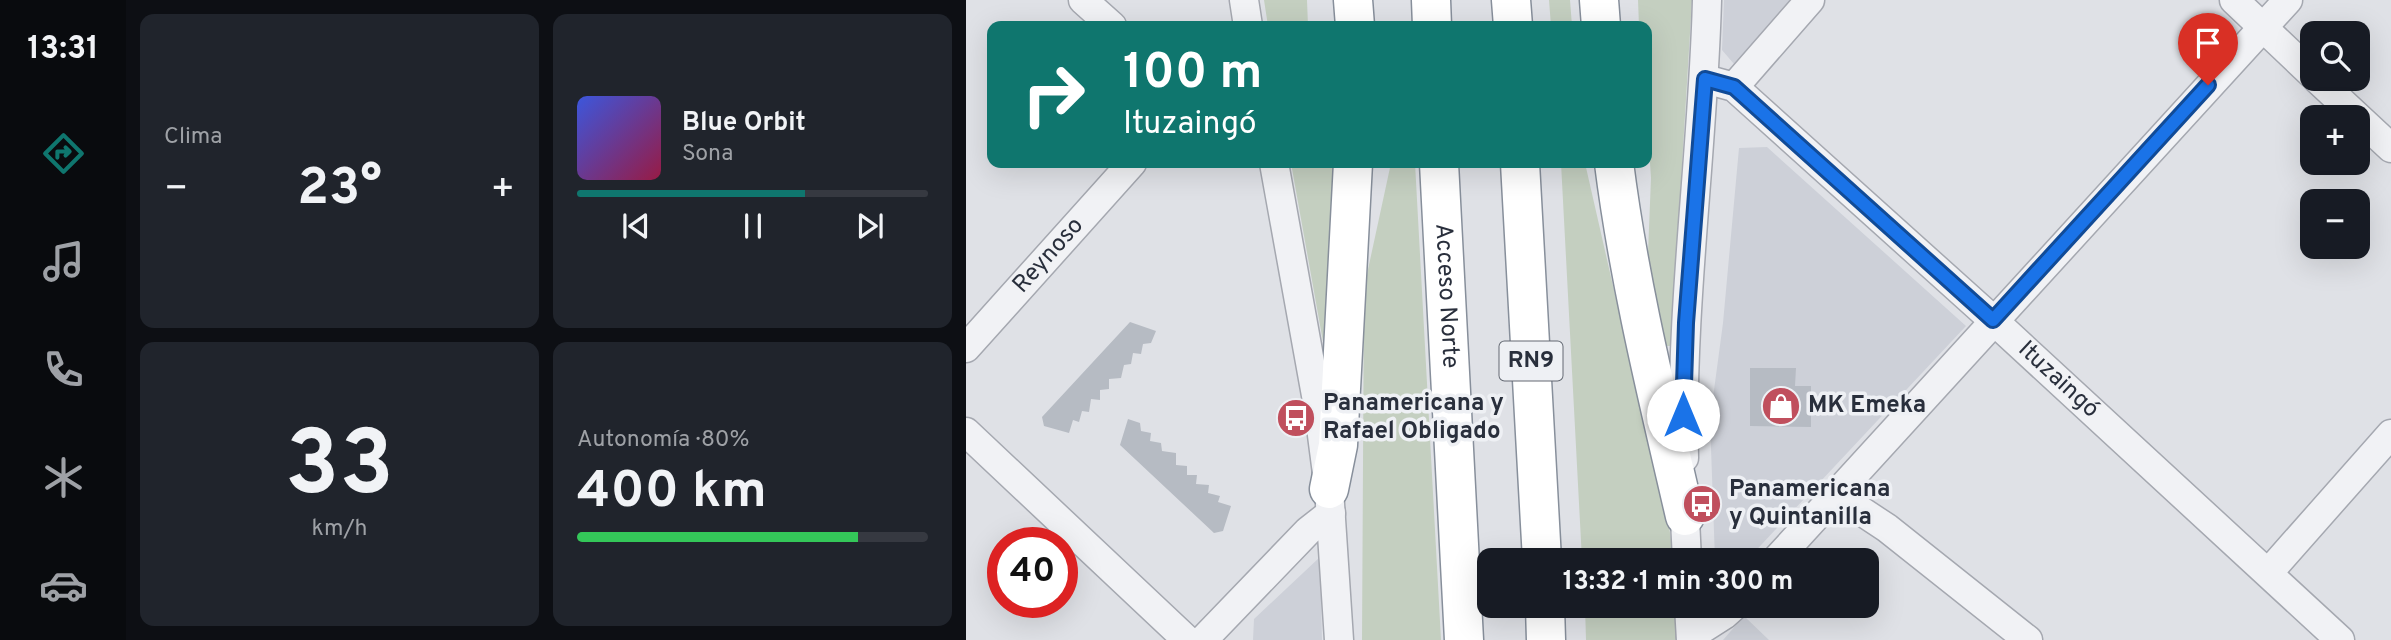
<!DOCTYPE html>
<html lang="es">
<meta charset="utf-8">
<style>
body{margin:0;font-family:Overpass,sans-serif;background:#20242c;color:#f1f3f6;height:100vh;display:flex;flex-direction:column;font-size:26px;white-space:nowrap}
*{box-sizing:border-box;margin:0}
p{font-size:23px;color:#9ea1a6}
.icon{flex:none;width:38px;height:38px;fill:none;stroke:currentColor;stroke-width:2;stroke-linecap:round;stroke-linejoin:round}
.map{position:relative;flex:1;overflow:hidden}
.panel{display:flex;flex-direction:column;gap:14px;padding:14px;background:#0d0f14;width:840px}
.panel>*{flex:none}
.banner{position:absolute;left:21px;top:21px;width:665px;height:147px;border-radius:14px;box-shadow:0 7px 28px #0002;background:#0f766e;color:#fff;overflow:hidden}
.tools{position:absolute;left:1334px;top:21px;display:grid;gap:14px}
.tools a{display:grid;place-items:center;width:70px;height:70px;border-radius:14px;background:#171b24;box-shadow:0 7px 28px #0002;font-size:35px}
.speed{position:absolute;left:21px;top:527px;display:flex;gap:14px;font-size:35px;font-weight:700;text-align:center}
.speed>*{display:grid;place-content:center;width:91px;height:91px;border-radius:50%;background:#171b24;box-shadow:0 7px 28px #0002;line-height:1}
.speed .limit{border:10px solid #d22;background:#fff;color:#111}
.pin{position:absolute;display:grid;place-items:center;width:60px;height:60px;color:#fff;margin:-72px -30px;border-radius:50% 50% 50% 0;rotate:-45deg;box-shadow:0 0 7px #0007}
.pin .icon{rotate:45deg}
.me{position:absolute;width:77px;margin:-38px;rotate:0deg;stroke-linejoin:round;filter:drop-shadow(0 0 5px #0008)}
.turn{display:flex;align-items:center;gap:24px;height:147px;padding:0 21px;font-size:32px}
.turn .icon{width:91px;height:91px;stroke-width:2.5}
.turn b{display:block;font-size:49px;line-height:60px}
.big{font-size:52px;font-weight:700;line-height:1.1}
.panel .widget{flex:1;display:flex;flex-direction:column;justify-content:center;gap:10px;min-width:0;padding:0 24px;border-radius:14px;background:#20242c}
.panel .dial{align-items:center;gap:0}
.dial b{font-size:91px;line-height:1}
.song{display:flex;align-items:center;gap:21px}
.cover{width:84px;height:84px;border-radius:10px;background:linear-gradient(135deg,hsl(230 70% 55%),hsl(340 70% 35%))}
.played{height:7px;border-radius:4px;background:linear-gradient(90deg,#0f766e 65%,#363941 65%)}
.keys{display:flex;justify-content:space-around;direction:ltr}
.heat{display:flex;justify-content:space-between;align-items:center;font-size:38px;direction:ltr}
.charge{height:10px;border-radius:5px;background:linear-gradient(90deg,#34c759 80%,#363941 0)}
.panel .tiles{flex:1;display:grid;gap:14px;grid-template-columns:repeat(2,1fr)}
.trip{position:absolute;left:511px;top:548px;width:402px;height:70px;border-radius:14px;background:#171b24;box-shadow:0 7px 28px #0002;font-weight:700;line-height:70px;text-align:center}
main{display:flex;flex:1;min-height:0}
.menu{display:flex;flex-direction:column;width:126px;justify-content:space-around;align-items:center;background:#090b0e;color:#9ea1a6}
.menu .icon{width:49px;height:49px}
.menu .selected{color:#0f766e}
.menu b{font-size:32px;color:#f1f3f6}
.map>svg:first-child{display:block}
.built{fill:#cdd0d8}
.green{fill:#c4cfc0}
.building{fill:#b6bbc3}
.lines{fill:none;stroke-linecap:round;stroke-linejoin:round}
.minor-casing{stroke:#a5a8b0;stroke-width:31}
.highway-casing{stroke:#878f9b;stroke-width:41}
.minor{stroke:#f1f2f5;stroke-width:28}
.highway{stroke:#fff;stroke-width:38}
.route-casing{stroke:#114b97;stroke-width:18}
.route{stroke:#1a73e8;stroke-width:12}
.labels{text-anchor:middle;dominant-baseline:central;stroke-width:7;stroke-linejoin:round;paint-order:stroke}
.shield{fill:#eef0f4;stroke:#646973;stroke-width:2}
.shield-label{font-size:23px;font-weight:bold;fill:#292f3c}
.street-label{font-size:24px;fill:#292f3c;stroke:#eef0f4}
.poi-label{font-size:24px;font-weight:bold;fill:#292f3c;stroke:#eef0f4;text-anchor:start}
</style>
<main>
<nav class="menu">
<b>13:31</b>
<svg class="icon selected" aria-label="directions" viewBox="0 0 24 24"><path d="M12 3l9 9-9 9-9-9zM9 14v-3h6M13 9l2 2-2 2"/></svg>
<svg class="icon" aria-label="music" viewBox="0 0 24 24"><path d="M9 18V5l10-2v13"/><circle cx="6" cy="18" r="3"/><circle cx="16" cy="16" r="3"/></svg>
<svg class="icon" aria-label="phone" viewBox="0 0 24 24"><path d="M5 4h4l2 5-3 2q2 4 5 5l2-3 5 2v4C11 20 4 13 5 4z"/></svg>
<svg class="icon" aria-label="climate" viewBox="0 0 24 24"><path d="M12 3v18M4 7l16 10M4 17L20 7"/></svg>
<svg class="icon" aria-label="car" viewBox="0 0 24 24"><path d="M5 17H2v-5l4-1 3-4h7l3 4 3 1v5h-3M9 17h6M6 11h13"/><circle cx="7" cy="17" r="2"/><circle cx="17" cy="17" r="2"/></svg>
</nav>
<section class="panel">
<div class="tiles">
<div class="widget"><p>Clima</p>
<div class="heat"><a>−</a><b class="big">23°</b><a>+</a></div>
</div>
<div class="widget">
<div class="song"><i class="cover"></i><div><b>Blue Orbit</b><p>Sona</p></div></div>
<div class="played"></div>
<div class="keys"><svg class="icon" aria-label="previous" viewBox="0 0 24 24"><path d="M18 5L8 12l10 7zM5 5v14"/></svg><svg class="icon" aria-label="pause" viewBox="0 0 24 24"><path d="M8 5v14M16 5v14"/></svg><svg class="icon" aria-label="next" viewBox="0 0 24 24"><path d="M6 5l10 7-10 7zM19 5v14"/></svg></div>
</div>
<div class="widget dial"><b>33</b><p>km/h</p></div>
<div class="widget"><p>Autonomía · 80%</p><b class="big">400 km</b><div class="charge"></div></div>
</div>
</section>
<div class="map">
<svg width="1425" height="640" viewBox="0 0 1425 640">
<rect width="100%" height="100%" fill="#dfe1e6"/>
<path class="built" d="M 758,0 L 838,0 L 783,62 L 768,64 L 756,50 Z
M 801,147 L 1000,326 L 781,560 L 749,560 L 744,420 L 757,323 L 773,148 Z
M 354,557 L 356,640 L 287,640 L 288,619 Z
M 778,616 L 803,640 L 757,640 Z"/>
<path class="green" d="M 298,0 L 341,0 L 342,26 L 302,26 Z
M 583,0 L 604,0 L 606,26 L 585,26 Z
M 672,0 L 726,0 L 705,346 L 699,346 L 686,291 L 682,253 L 685,178 L 681,117 L 681,26 L 673,26 Z
M 325,163 L 367,163 L 369,213 L 366,392 Z
M 425,163 L 449,163 L 475,640 L 396,640 L 398,288 Z
M 595,163 L 619,163 L 655,321 L 696,479 L 708,560 L 616,560 Z
M 619,606 L 710,606 L 711,640 L 620,640 Z"/>
<path class="building" d="M 164,322 L 190,331 L 185,343 L 177,344 L 175,354 L 167,353 L 165,364 L 158,365 L 155,378 L 143,379 L 143,389 L 134,390 L 134,400 L 125,399 L 123,412 L 116,411 L 113,422 L 107,420 L 103,433 L 78,426 L 76,417 Z
M 784,368 L 830,368 L 829,386 L 845,386 L 845,427 L 784,426 Z
M 162,419 L 174,423 L 175,431 L 185,433 L 184,441 L 195,443 L 196,451 L 210,453 L 210,465 L 221,466 L 221,475 L 231,475 L 230,484 L 243,485 L 242,493 L 254,496 L 252,502 L 265,506 L 257,531 L 248,533 L 154,445 Z"/>
<g class="lines">
<g class="minor-casing">
<g id="minor">
<path d="M 117,0 L 146,26"/>
<path d="M 278,0 L 282,26"/>
<path d="M 1268,0 L 1346,74"/>
<path id="s1" d="M 739,79 L 768,87 L 1027,320 L 1374,640"/>
<path d="M 1351,79 L 1425,148"/>
<path d="M 768,87 L 844,0"/>
<path d="M 308,163 L 353,412 L 363,489 L 373,640"/>
<path id="s2" d="M 0,348 L 166,163"/>
<path d="M 0,432 L 221,640"/>
<path d="M 718,458 C 714,305 737,153 741,0"/>
<path d="M 871,495 L 921,528 L 1062,640"/>
<path d="M 718,499 L 721,560"/>
<path d="M 810,560 L 1322,0"/>
<path d="M 1303,572 L 1425,434"/>
<path d="M 723,606 L 725,640"/>
<path d="M 725,636 L 758,615 L 768,606"/>
<path d="M 237,640 L 342,531 L 365,513"/>
</g>
</g>
<g class="highway-casing">
<g id="highway">
<path d="M 387,0 L 389,26"/>
<path d="M 465,0 L 466,26"/>
<path d="M 545,0 L 547,26"/>
<path d="M 633,0 L 635,26"/>
<path id="s3" d="M 473,163 L 498,640"/>
<path d="M 554,163 L 576,560"/>
<path d="M 648,163 C 663,282 692,399 719,516"/>
<path d="M 363,489 L 372,445 L 387,163"/>
<path d="M 579,606 L 580,640"/>
</g>
</g>
<use href="#minor" class="minor"/>
<use href="#highway" class="highway"/>
</g>
<g class="lines">
<g class="route-casing">
<path id="route" d="M 717,415 L 720,323 L 739,79 L 768,87 L 1027,320 L 1242,85"/>
</g>
<use href="#route" class="route"/>
</g>
<defs>
<g id="shop-disc" transform="scale(2.0125)"><circle r="9.5" fill="#c04f5d" stroke="#eef0f4"/><path d="M-5-2.5h2.3a2.7 3.5 0 0 1 5.4 0H5L5.5 6h-11ZM-1.5-2.5h3a1.5 2.3 0 0 0-3 0Z" fill="#fff"/></g>
<g id="bus-disc" transform="scale(2.0125)"><circle r="9.5" fill="#c04f5d" stroke="#eef0f4"/><path d="M-5-6H5V4H4V6H2V4H-2V6H-4V4H-5ZM-3.5-4V0h7V-4ZM-3.5 1.2v1.5H-2V1.2ZM2 1.2v1.5H3.5V1.2Z" fill="#fff"/></g>
</defs>
<g fill-rule="evenodd">
<use href="#shop-disc" x="815" y="406"/>
<use href="#bus-disc" x="330" y="418"/>
<use href="#bus-disc" x="736" y="504"/>
</g>
<g class="labels">
<rect class="shield" x="533.5" y="341.5" width="63" height="39" rx="5"/>
<g class="shield-label">
<text x="565" y="361">RN9</text>
</g>
<g class="street-label">
<text stroke="none"><textPath href="#s2" startOffset="124">Reynoso</textPath></text>
<text stroke="none"><textPath href="#s3" startOffset="133">Acceso Norte</textPath></text>
<text stroke="none"><textPath href="#s1" startOffset="467">Ituzaingó</textPath></text>
</g>
<g class="poi-label">
<text x="357" y="404">Panamericana y<tspan x="357" dy="28">Rafael Obligado</tspan></text>
<text x="842" y="406">MK Emeka</text>
<text x="763" y="490">Panamericana<tspan x="763" dy="28">y Quintanilla</tspan></text>
</g>
</g>
</svg>
<div class="tools">
<a><svg class="icon" aria-label="search" viewBox="0 0 24 24"><circle cx="10" cy="10" r="6"/><path d="M15 15l6 6"/></svg></a>
<a>+</a>
<a>−</a>
</div>
<div class="speed"><div class="limit">40</div></div>
<div class="pin" style="left:1242px;top:85px;background:#d93025"><svg class="icon" aria-label="arrive" viewBox="0 0 24 24"><path d="M6 21V4h12l-3 4 3 4H6"/></svg></div>
<svg class="me" style="left:717px;top:415px" viewBox="-20 -20 40 40"><circle r="19" fill="#fff"/><path d="M0-13L10 11 0 6-10 11z" fill="#1a73e8"/></svg>
<div class="trip">13:32 · 1 min · 300 m</div>
<div class="banner">
<div class="turn"><svg class="icon" aria-label="right" viewBox="0 0 24 24"><path d="M7 20v-9h11M14 6l5 5-5 5"/></svg><div><b>100 m</b>Ituzaingó</div></div>
</div>
</div>
</main>
